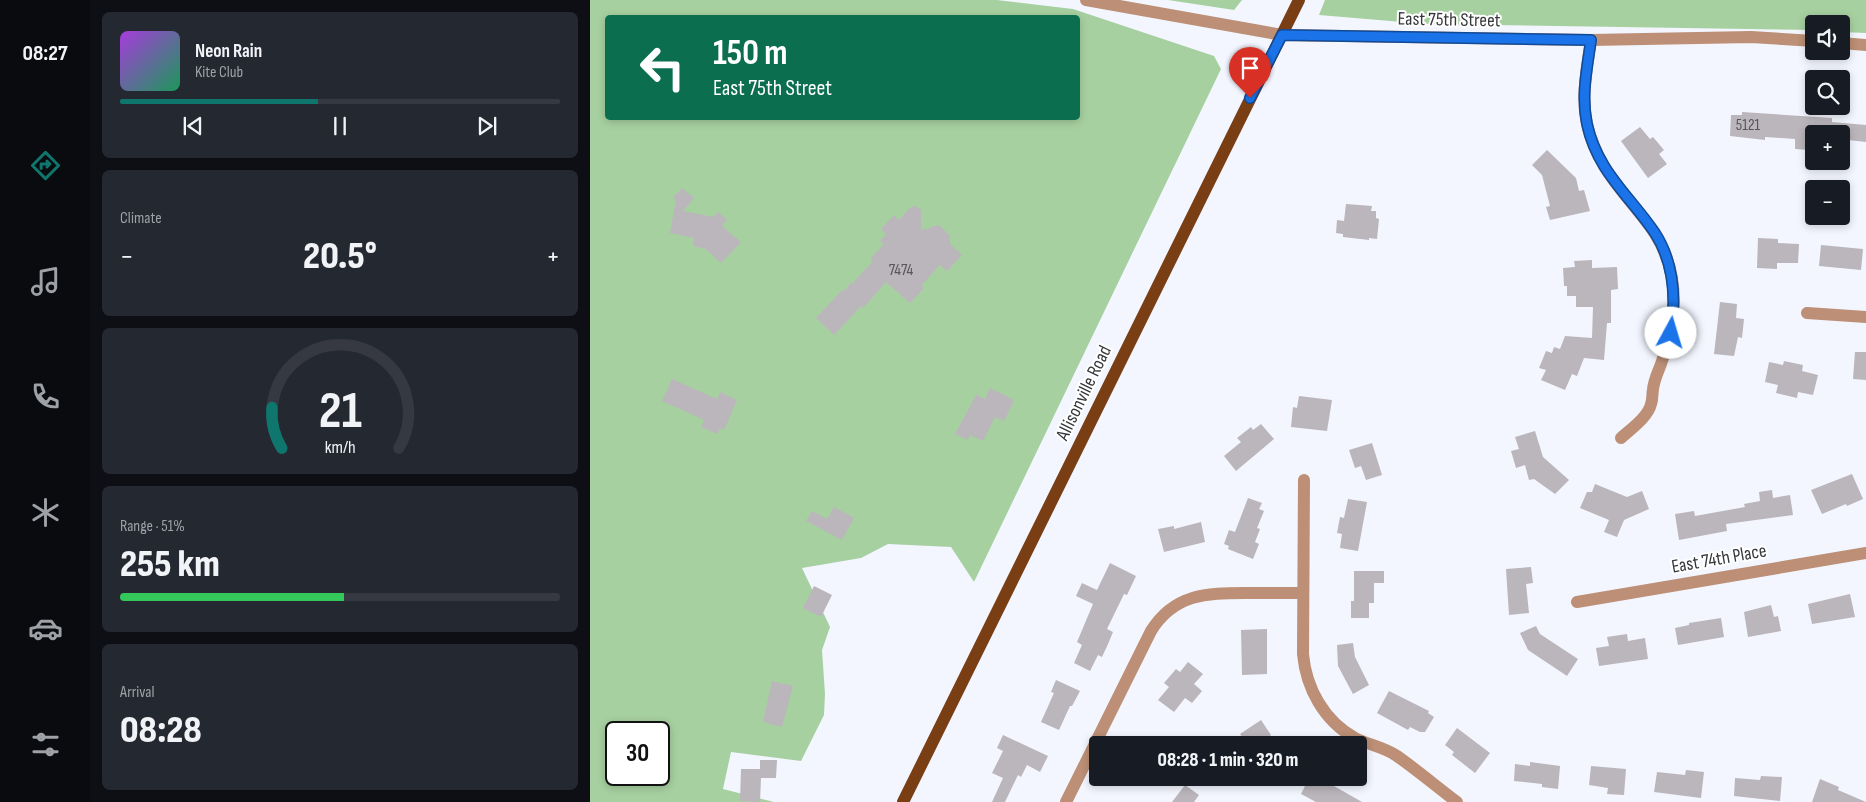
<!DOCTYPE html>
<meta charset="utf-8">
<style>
body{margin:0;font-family:"Sofia Sans Condensed",sans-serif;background:#242831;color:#f1f3f6;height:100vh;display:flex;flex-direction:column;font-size:19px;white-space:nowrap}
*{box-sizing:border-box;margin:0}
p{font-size:16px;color:#9ea1a6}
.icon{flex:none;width:28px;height:28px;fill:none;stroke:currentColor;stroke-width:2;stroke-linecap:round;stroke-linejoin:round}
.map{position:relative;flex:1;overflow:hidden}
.drawer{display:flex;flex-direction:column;gap:12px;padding:12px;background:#0d0f14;width:500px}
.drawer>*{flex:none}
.hud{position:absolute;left:15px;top:15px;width:475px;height:105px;border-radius:5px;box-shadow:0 2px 8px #0003;background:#0b6e4f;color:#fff;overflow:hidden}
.controls{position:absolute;left:1215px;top:15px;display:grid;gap:10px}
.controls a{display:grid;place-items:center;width:45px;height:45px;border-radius:5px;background:#171b24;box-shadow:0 2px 8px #0003;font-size:25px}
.speed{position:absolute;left:15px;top:721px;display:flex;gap:10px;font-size:25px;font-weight:700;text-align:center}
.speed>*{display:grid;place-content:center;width:65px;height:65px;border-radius:50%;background:#171b24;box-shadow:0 2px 8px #0003;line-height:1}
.speed .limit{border:2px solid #111;border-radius:8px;background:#fff;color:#111}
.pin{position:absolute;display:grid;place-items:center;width:42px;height:42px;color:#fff;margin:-51px -21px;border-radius:50% 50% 50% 0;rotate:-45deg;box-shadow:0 0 5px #0007}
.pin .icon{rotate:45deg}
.me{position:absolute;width:55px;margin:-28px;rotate:6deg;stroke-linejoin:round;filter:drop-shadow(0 0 4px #0008)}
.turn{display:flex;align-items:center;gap:18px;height:105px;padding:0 25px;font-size:22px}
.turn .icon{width:65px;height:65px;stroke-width:2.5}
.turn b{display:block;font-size:35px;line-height:42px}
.big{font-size:38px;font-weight:800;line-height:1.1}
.drawer .card{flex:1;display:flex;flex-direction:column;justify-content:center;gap:8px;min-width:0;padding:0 18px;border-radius:8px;background:#242831}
.drawer .dial{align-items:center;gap:0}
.dial svg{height:130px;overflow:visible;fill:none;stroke:#363941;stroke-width:7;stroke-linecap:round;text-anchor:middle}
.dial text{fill:#f1f3f6;stroke:none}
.song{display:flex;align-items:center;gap:15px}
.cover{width:60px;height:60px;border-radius:8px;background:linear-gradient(135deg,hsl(280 70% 55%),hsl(150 70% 35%))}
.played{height:5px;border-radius:2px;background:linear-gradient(90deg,#0f766e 45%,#363941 45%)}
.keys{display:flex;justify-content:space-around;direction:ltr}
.heat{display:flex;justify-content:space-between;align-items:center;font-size:28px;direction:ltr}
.charge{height:8px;border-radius:4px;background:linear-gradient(90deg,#34c759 51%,#363941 0)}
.trip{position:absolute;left:499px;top:736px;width:278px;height:50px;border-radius:5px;background:#171b24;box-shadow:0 2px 8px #0003;font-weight:800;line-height:50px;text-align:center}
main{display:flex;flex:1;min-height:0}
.dock{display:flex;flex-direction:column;width:90px;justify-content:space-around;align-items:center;background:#090b0e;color:#9ea1a6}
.dock .icon{width:35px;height:35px}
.dock .current{color:#0f766e}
.dock b{font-size:22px;color:#f1f3f6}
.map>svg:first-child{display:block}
.green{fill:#a7d0a0;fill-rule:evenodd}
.building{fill:#bbb5bc}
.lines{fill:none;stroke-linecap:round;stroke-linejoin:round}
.minor{stroke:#bc8f76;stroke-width:12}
.major{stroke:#7a3e15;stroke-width:12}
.route-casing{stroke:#114b97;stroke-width:12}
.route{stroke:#1a73e8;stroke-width:9}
.labels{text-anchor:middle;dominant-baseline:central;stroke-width:4;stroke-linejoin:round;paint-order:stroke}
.number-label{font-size:16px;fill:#58575b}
.street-label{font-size:19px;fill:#37383b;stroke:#fff}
</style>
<main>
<nav class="dock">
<b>08:27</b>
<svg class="icon current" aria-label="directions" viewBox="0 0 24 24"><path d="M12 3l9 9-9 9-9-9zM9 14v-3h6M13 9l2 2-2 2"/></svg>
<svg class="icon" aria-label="music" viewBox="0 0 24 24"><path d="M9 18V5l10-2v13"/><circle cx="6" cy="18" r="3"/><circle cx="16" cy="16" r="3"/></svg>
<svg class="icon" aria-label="phone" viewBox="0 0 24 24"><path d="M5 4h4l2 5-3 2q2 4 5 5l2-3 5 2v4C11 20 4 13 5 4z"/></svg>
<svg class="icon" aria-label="climate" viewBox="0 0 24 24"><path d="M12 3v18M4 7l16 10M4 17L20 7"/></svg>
<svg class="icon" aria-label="car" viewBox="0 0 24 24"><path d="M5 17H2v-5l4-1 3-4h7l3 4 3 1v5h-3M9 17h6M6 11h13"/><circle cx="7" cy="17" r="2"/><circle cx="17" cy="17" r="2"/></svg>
<svg class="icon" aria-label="filters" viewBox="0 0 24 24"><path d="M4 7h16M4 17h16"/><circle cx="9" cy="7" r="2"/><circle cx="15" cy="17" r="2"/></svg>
</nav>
<section class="drawer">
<div class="card">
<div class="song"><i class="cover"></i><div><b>Neon Rain</b><p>Kite Club</p></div></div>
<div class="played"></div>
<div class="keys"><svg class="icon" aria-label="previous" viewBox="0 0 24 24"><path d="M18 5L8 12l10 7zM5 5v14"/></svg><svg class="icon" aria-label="pause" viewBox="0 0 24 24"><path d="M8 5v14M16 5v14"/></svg><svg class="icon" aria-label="next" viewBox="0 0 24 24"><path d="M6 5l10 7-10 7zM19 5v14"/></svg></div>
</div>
<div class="card"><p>Climate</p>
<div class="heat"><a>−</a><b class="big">20.5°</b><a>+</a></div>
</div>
<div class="card dial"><svg viewBox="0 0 100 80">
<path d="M14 69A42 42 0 1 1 86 69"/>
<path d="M14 69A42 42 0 0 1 8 44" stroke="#0f766e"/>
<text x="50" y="56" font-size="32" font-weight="700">21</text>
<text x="50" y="72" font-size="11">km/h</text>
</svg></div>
<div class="card"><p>Range · 51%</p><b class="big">255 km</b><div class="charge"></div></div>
<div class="card"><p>Arrival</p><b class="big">08:28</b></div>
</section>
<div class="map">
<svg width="1276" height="802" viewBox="0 0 1276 802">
<rect width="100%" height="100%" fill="#f3f6ff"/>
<path class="green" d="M 0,0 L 407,0 L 483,9 L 624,56 L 631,69 L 384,582 L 361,547 L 298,544 L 271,558 L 212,568 L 240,627 L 232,650 L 235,694 L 234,715 L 211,761 L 141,752 L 133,789 L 184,802 L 0,802 ZM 18,18 L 488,18 L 488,118 L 18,118 ZM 26,732 L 69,732 L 69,775 L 26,775 Z
M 578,0 L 652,0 L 644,10 Z
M 735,0 L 1276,0 L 1276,33 L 1251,32 L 1251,24 L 1224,24 L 1224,30 L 836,24 L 729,15 Z"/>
<path class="building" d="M 1152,112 L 1242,118 L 1242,122 L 1276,125 L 1276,142 L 1258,140 L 1259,134 L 1224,134 L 1224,141 L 1220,141 L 1219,150 L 1205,149 L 1205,139 L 1175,137 L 1175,140 L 1140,136 L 1141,115 L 1152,115 Z
M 1050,127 L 1060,139 L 1063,137 L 1074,150 L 1069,154 L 1077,164 L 1058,178 L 1031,141 Z
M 957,150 L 986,178 L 989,191 L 994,190 L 1000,211 L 960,220 L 956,207 L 960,206 L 952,175 L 942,165 Z
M 92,188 L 104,198 L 93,211 L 123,217 L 128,212 L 137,220 L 132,226 L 151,242 L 131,263 L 116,249 L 103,246 L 104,238 L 80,233 L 86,200 L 83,198 Z
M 756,204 L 782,206 L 781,211 L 786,211 L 786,218 L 789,219 L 787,239 L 779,238 L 779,240 L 753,237 L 753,234 L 746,233 L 747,220 L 754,221 Z
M 326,206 L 331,210 L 331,230 L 349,225 L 360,236 L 360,244 L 372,255 L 357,271 L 350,265 L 331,286 L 334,288 L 320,303 L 296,282 L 273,308 L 271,306 L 244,335 L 226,318 L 252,290 L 254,291 L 261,283 L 262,284 L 282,262 L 281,258 L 294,244 L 290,241 L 296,234 L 291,229 L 304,215 L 309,220 L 321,207 Z
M 1168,238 L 1188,239 L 1188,243 L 1209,244 L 1208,263 L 1187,263 L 1187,269 L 1167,268 Z
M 1231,245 L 1273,249 L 1271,270 L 1229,266 Z
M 1002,260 L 1002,268 L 1027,267 L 1028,289 L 1021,290 L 1021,323 L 1017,323 L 1014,360 L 994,358 L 987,376 L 982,374 L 975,390 L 951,380 L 956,370 L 949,368 L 956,351 L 962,353 L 964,347 L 970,349 L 975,336 L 1002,338 L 1003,307 L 986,307 L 986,296 L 977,296 L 977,286 L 974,286 L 973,268 L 985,267 L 984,261 Z
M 1130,302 L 1147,304 L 1146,318 L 1154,319 L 1152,338 L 1148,337 L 1144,356 L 1124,354 Z
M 1265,352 L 1276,352 L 1276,380 L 1263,379 Z
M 1194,361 L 1213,365 L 1212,371 L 1228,375 L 1223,395 L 1208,392 L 1207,398 L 1186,393 L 1188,385 L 1175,382 L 1179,362 L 1193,365 Z
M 82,379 L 127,399 L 130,392 L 147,400 L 134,430 L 130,428 L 127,434 L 111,427 L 114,420 L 72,401 Z
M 400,388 L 424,400 L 414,421 L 405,417 L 393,441 L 380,435 L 378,440 L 365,434 L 386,395 L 395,399 Z
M 709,396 L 742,400 L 737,431 L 701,427 L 703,407 L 707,408 Z
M 671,424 L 684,439 L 646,471 L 634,456 L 651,442 L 647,438 L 661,427 L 663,430 Z
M 945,431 L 953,457 L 979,480 L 965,494 L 944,479 L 939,480 L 935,465 L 926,468 L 921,451 L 929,449 L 925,437 Z
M 782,443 L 792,475 L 776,480 L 771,466 L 765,468 L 759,450 Z
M 1262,474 L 1273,499 L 1257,506 L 1256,504 L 1232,514 L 1221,490 Z
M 1005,484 L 1037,497 L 1052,491 L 1059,509 L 1034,520 L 1027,537 L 1014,532 L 1019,520 L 990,508 L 997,492 L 1002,492 Z
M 1182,490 L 1183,498 L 1200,495 L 1203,515 L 1136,524 L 1137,531 L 1089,540 L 1085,514 L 1104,511 L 1105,516 L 1155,507 L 1154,504 L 1170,501 L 1169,492 Z
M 658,498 L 672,503 L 669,509 L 674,511 L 667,528 L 670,529 L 665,542 L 669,544 L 663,559 L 638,549 L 639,546 L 634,544 L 639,530 L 645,532 Z
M 758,499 L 777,502 L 768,551 L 750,548 L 752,534 L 747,533 L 750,517 L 754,518 Z
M 244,507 L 264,518 L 252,540 L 216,521 L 222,511 L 237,519 Z
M 611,522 L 615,542 L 574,552 L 568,529 L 584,526 L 584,529 Z
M 520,563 L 546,576 L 537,595 L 534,594 L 517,629 L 523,632 L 518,644 L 512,657 L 508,655 L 500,671 L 484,663 L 492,645 L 487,642 L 503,604 L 486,596 L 492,583 L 507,590 Z
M 941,567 L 943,583 L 936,584 L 939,613 L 919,615 L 916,569 Z
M 764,571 L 794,571 L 794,583 L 784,583 L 784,603 L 779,603 L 779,618 L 761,618 L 761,601 L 764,601 Z
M 224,586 L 242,595 L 231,617 L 213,608 Z
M 1260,594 L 1265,617 L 1222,624 L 1218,604 Z
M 1181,605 L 1184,617 L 1188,616 L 1191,631 L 1158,637 L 1154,612 Z
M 1131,618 L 1134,637 L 1088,645 L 1085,628 L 1099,625 L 1099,623 Z
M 946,626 L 950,634 L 988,659 L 977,676 L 938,650 L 930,633 Z
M 677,629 L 677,674 L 652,675 L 651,630 Z
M 1037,634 L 1038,641 L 1055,638 L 1058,659 L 1009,666 L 1006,648 L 1019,646 L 1017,637 Z
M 763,643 L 765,657 L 779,685 L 763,694 L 748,666 L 747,645 Z
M 598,662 L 613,674 L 604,684 L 612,691 L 602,703 L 595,698 L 584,712 L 568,700 L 579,687 L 574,683 L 586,669 L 590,672 Z
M 466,680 L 490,691 L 482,706 L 480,706 L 469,730 L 451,722 L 464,693 L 461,692 Z
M 182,681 L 203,686 L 192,727 L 173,722 Z
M 799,691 L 839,711 L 838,713 L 844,717 L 835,732 L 830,732 L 820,727 L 818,730 L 787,713 Z
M 671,720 L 681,735 L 677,738 L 682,745 L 658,745 L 650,734 Z
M 867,728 L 900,753 L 885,773 L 862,755 L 864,752 L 855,745 Z
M 413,735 L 458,756 L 450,772 L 437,765 L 431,777 L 428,775 L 415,802 L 402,802 L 413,778 L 402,773 L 413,751 L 407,748 Z
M 170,760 L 187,760 L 186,778 L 171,778 L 170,802 L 150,801 L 151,769 L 170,769 Z
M 940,762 L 970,766 L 968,789 L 952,787 L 952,784 L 924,781 L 925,764 L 940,766 Z
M 1001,766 L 1036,769 L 1034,795 L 1017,794 L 1018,788 L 999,785 Z
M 1096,770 L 1114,772 L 1111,798 L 1064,792 L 1067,772 L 1095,775 Z
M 1171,776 L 1192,777 L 1190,801 L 1144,796 L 1145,778 L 1170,780 Z
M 719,778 L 724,778 L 744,786 L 772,802 L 726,802 L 711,794 Z
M 1230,779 L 1249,787 L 1248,790 L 1276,802 L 1222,802 Z
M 595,785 L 609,795 L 604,802 L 582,802 Z"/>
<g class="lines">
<path class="minor" d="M 496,0 L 692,35 L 1001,40 L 1161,37 L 1224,41
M 1001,40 C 996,74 989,105 1001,138 C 1012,171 1034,193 1055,220 C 1090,263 1090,313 1071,364 C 1068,372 1064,380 1063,389 C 1062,394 1063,399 1061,404 C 1058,417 1041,429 1031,438
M 1251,43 L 1276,45
M 1217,313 L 1276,317
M 714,480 L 713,654 C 716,688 734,721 765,738 C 779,745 794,747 807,756 C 827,770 847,787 867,802
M 987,602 L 1276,553
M 476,802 L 561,631 C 584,594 616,593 655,593 C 675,593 694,593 713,593"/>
<path class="major" d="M 313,802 L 709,0"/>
</g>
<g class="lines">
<g class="route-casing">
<path id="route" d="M 660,98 L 692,35 L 1001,40 C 997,69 991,96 997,124 C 1007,171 1040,196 1065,233 C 1085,264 1086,299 1081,333"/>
</g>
<use href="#route" class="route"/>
</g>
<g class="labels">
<g class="number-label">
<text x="1158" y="125">5121</text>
<text x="311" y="270">7474</text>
</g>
<g class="street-label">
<text transform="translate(859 20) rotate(1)">East 75th Street</text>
<text transform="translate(494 393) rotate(-64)">Allisonville Road</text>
<text transform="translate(1129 559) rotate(-10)">East 74th Place</text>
</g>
</g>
</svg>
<div class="controls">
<a><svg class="icon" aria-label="sound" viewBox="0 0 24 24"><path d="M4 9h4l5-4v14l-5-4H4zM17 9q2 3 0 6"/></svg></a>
<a><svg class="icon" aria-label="search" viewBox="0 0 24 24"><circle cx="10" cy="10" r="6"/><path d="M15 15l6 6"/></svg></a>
<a>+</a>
<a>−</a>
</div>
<div class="speed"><div class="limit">30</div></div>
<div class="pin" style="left:660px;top:98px;background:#d93025"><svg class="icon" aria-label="arrive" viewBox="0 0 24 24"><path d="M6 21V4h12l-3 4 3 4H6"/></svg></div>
<svg class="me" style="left:1081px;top:333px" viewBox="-20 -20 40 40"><circle r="19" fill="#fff"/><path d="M0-13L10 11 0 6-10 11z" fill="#1a73e8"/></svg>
<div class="trip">08:28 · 1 min · 320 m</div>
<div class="hud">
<div class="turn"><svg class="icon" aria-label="left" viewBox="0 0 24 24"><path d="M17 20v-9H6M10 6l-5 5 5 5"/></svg><div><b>150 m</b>East 75th Street</div></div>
</div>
</div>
</main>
